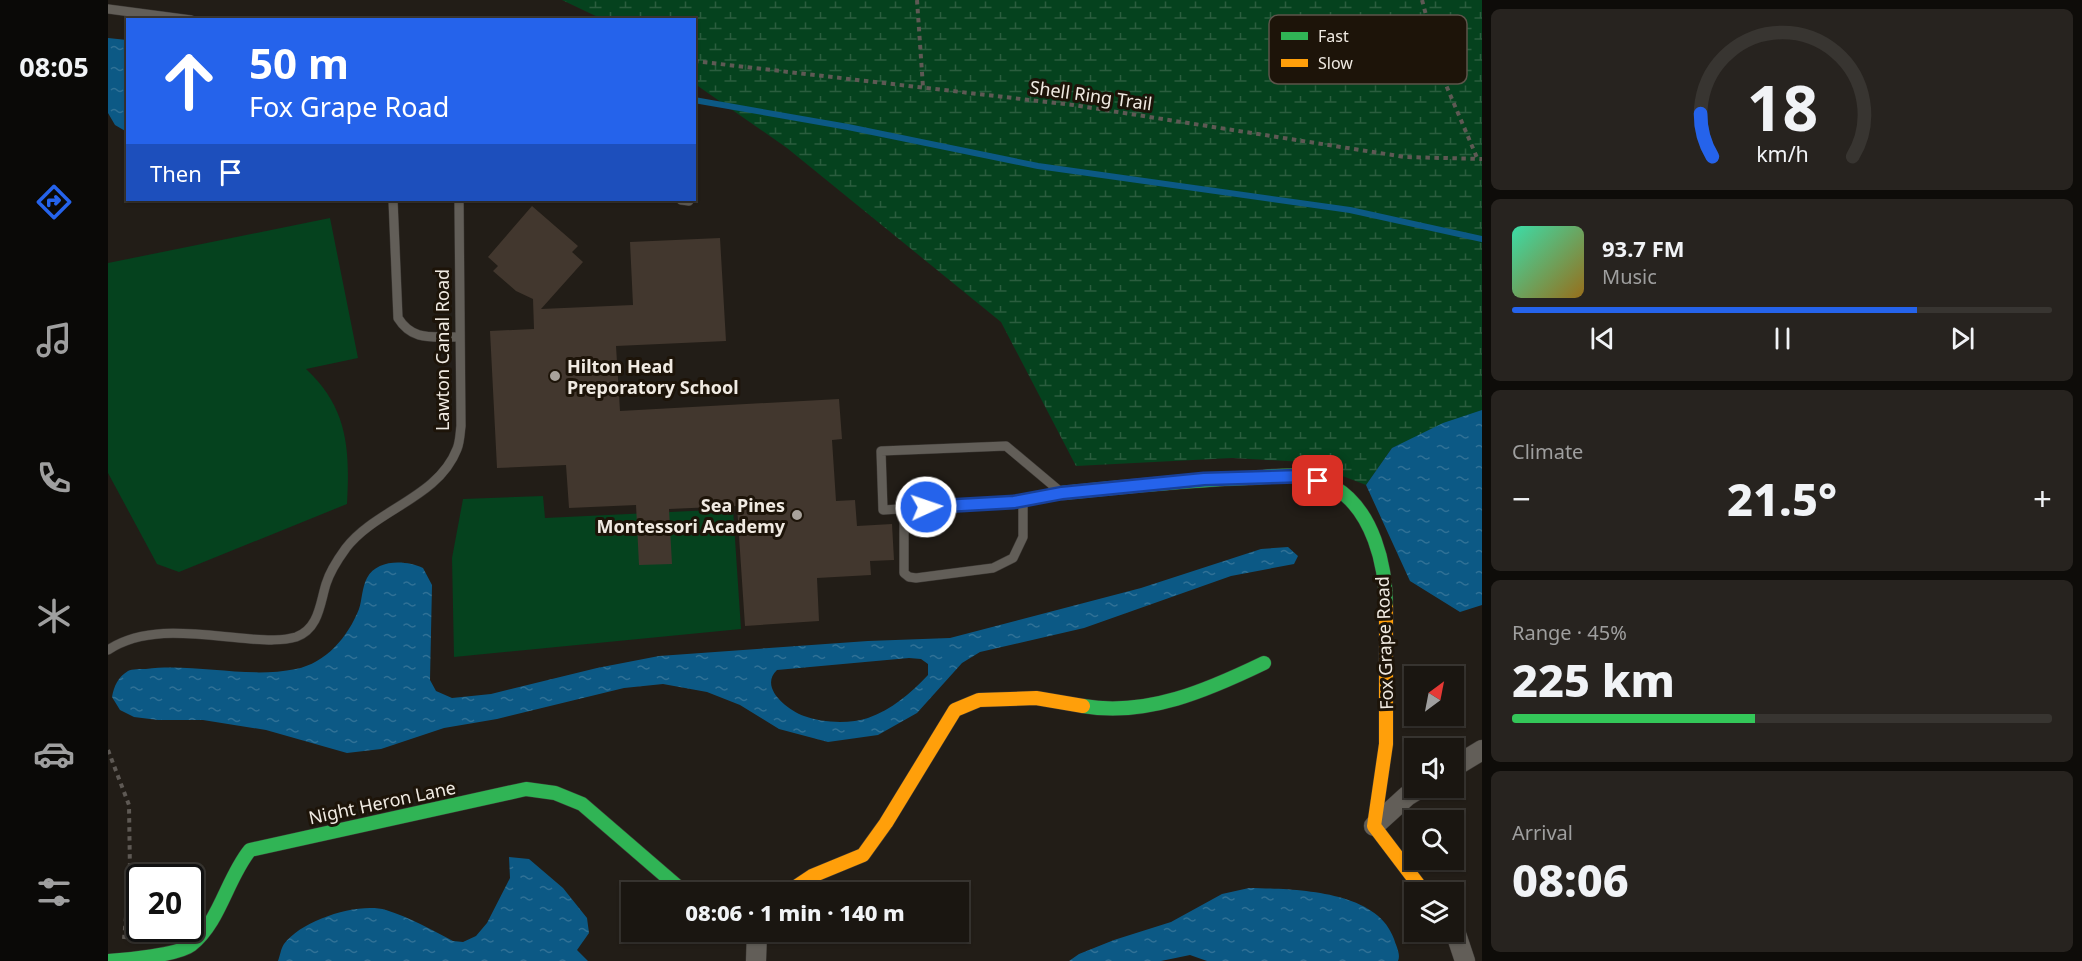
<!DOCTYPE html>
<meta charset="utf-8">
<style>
body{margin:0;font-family:"Noto Sans",sans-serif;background:#27231f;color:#f1f3f6;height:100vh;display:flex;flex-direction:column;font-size:22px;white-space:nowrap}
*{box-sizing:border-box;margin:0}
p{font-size:20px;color:#9f9f9f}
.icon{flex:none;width:33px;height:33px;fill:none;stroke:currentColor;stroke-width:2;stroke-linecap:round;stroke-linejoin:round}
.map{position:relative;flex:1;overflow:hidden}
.panel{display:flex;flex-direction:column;gap:9px;padding:9px;background:#0e0c09;width:600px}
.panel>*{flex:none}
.guide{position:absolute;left:18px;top:18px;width:570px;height:183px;border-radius:0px;box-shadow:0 2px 4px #0004,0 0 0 2px #383531;background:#2563eb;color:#fff;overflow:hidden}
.needle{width:39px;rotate:32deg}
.fabs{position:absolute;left:1296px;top:666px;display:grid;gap:12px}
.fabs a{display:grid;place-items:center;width:60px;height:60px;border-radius:0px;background:#1a1611;box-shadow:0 2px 4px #0004,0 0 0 2px #383531;font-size:30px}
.speed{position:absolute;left:18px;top:864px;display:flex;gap:12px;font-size:30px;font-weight:700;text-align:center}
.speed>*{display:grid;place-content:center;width:78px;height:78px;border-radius:50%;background:#1a1611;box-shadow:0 2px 4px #0004,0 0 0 2px #383531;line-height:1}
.speed .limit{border:3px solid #111;border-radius:9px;background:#fff;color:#111}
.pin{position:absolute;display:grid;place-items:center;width:51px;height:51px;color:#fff;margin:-26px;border-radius:12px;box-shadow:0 3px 9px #0006}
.me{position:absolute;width:66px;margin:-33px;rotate:87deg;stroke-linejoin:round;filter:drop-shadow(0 0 4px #0008)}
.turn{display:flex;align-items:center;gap:21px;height:126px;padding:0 24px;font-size:27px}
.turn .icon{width:78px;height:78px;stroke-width:2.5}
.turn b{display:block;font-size:42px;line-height:51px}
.then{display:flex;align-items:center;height:57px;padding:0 24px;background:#0003;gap:12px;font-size:22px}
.big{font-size:45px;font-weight:800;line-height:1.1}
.panel .tile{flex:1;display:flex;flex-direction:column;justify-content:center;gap:9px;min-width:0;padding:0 21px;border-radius:9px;background:#27231f}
.panel .dial{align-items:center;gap:0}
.dial svg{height:156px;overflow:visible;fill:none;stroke:#383531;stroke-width:7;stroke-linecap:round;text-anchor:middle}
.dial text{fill:#f1f3f6;stroke:none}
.song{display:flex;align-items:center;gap:18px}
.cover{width:72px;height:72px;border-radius:9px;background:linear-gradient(135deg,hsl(160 70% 55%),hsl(40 70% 35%))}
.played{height:6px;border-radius:3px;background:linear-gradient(90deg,#2563eb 75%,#383531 75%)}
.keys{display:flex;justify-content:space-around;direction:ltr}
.heat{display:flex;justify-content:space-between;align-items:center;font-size:33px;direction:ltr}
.charge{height:9px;border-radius:4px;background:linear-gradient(90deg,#34c759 45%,#383531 0)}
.trip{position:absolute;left:513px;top:882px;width:348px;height:60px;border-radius:0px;background:#1a1611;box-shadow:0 2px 4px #0004,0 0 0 2px #383531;font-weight:800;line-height:60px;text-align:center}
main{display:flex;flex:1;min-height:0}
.tabs{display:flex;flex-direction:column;width:108px;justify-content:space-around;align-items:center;background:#0a0907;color:#9f9f9f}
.tabs .icon{width:42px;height:42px}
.tabs .on{color:#2563eb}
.tabs b{font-size:27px;color:#f1f3f6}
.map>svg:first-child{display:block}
.wetland{fill:url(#wetland-marsh)}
.park{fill:#05421e}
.water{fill:url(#water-ripples);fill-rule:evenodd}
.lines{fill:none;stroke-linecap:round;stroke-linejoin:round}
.stream{stroke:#0c5985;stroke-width:6}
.building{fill:#42372e}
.lane-casing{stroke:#3c3834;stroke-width:10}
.street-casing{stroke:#3c3834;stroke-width:21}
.fast-casing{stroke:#3c3834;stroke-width:15}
.slow-casing{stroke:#3c3834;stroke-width:15}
.path{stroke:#5e5954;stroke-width:4;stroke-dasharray:4.5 4.5;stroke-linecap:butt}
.lane{stroke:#625e58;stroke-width:9}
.street{stroke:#625e58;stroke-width:20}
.fast{stroke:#30b455;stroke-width:14}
.slow{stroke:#ff9f0a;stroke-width:14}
.route-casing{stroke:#184099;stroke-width:15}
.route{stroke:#2563eb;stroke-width:10}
.poi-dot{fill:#a8a29b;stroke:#1d1409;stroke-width:2}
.labels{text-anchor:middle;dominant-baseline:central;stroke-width:6;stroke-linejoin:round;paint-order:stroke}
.street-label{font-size:18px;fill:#f0eae2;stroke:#1d1409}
.poi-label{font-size:18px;font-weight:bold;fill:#f0eae2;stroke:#1d1409;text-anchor:start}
.key{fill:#1d1409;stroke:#5c544a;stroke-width:1.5}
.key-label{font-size:16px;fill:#f0eae2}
</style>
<main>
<nav class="tabs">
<b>08:05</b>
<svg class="icon on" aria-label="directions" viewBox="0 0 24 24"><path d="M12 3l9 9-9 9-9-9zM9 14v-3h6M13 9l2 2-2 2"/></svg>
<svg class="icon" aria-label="music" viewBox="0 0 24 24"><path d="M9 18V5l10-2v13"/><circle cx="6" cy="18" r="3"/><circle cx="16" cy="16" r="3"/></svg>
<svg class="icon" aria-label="phone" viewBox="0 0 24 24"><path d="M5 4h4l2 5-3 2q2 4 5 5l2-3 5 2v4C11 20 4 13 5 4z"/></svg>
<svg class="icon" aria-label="climate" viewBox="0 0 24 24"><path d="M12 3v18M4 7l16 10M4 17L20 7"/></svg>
<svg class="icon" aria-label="car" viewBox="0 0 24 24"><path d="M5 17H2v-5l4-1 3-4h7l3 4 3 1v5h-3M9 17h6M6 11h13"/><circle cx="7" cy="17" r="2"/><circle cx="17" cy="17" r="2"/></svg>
<svg class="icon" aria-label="filters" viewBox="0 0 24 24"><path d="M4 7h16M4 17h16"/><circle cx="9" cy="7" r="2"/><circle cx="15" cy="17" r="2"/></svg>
</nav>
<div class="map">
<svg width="1374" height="961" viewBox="0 0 1374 961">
<defs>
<pattern id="wetland-marsh" width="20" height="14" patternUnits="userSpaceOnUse" patternTransform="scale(1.5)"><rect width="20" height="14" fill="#05421e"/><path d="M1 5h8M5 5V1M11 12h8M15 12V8" fill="none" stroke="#2a5d3e"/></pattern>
<pattern id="water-ripples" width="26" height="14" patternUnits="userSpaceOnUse" patternTransform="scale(1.5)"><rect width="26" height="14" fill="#0c5985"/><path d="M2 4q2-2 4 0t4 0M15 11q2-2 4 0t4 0" fill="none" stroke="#307196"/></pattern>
</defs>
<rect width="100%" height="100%" fill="#221d17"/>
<path class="wetland" d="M 454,0 L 1374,0 L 1374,410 L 1284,448 L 1258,485 L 1198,462 L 1124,458 L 968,466 L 893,322 L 679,148 L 587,84 L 586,20 L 494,19 Z"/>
<path class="park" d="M 222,218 L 250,358 L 198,369 C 240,408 242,449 239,504 L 71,572 L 49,564 L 0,473 L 0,263 Z
M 435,496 L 437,518 L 625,509 L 633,629 L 346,657 L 344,558 L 355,499 Z"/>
<path class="water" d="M 0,38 L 19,40 L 19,132 L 7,125 L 0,113 Z
M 1374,410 L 1374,605 L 1352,612 L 1302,581 L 1258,485 L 1284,448 L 1335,423 Z
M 1180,547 L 1190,556 L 1186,564 L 1123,576 L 976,628 L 872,652 L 854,663 L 809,713 L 770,735 L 720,742 L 671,729 L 632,705 L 599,692 L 555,684 L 516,688 L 389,719 L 336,728 L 273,749 L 239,753 L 158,730 L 95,720 L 50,720 L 26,717 L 12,710 L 4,697 C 6,686 10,677 20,671 C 24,669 33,669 38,669 C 87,663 139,679 188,669 C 218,663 240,637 251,609 C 254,600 254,587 259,578 C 269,559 298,560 315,568 L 324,585 L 322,680 L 328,691 L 344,698 L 383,694 L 489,668 L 551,656 L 760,641 L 842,638 L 1033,588 L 1153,549 ZM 801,658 L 813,659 L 820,664 L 820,675 C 803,693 783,710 760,718 C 742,724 714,723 696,716 C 678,709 651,687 669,670 Z
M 401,857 L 421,859 L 455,888 L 479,918 L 481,933 L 469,950 L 480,961 L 170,961 C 172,956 173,948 176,944 C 194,920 250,902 278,910 C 301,917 324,930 345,941 L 355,942 L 368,936 L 379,923 L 402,878 Z
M 1141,888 C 1183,889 1269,889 1286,939 C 1288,946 1293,954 1290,961 L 1099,961 L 1082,955 L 1053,961 L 961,961 L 971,954 L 1006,940 L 1063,922 L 1114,894 Z"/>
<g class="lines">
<path class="stream" d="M 586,100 L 740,127 L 930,166 L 1242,210 L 1374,239"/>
</g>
<path class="building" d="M 424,206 L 470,246 L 464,252 L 475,262 L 433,309 L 525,305 L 522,242 L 612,238 L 618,341 L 508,346 L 512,411 L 731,399 L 734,439 L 724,440 L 728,501 L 747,500 L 749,526 L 784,524 L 786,560 L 762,561 L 763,575 L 709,578 L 711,621 L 637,626 L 629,506 L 561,509 L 564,564 L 531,565 L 528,505 L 461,508 L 458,465 L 389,468 L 382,331 L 426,329 L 425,299 L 408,291 L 385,271 L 390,266 L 380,257 Z"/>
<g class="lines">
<g class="lane-casing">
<path id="lane" d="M 0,9 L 83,20
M 285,200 L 290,318 C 305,342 325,336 351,337
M 573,200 L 581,201
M 898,446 L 954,493 L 906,502 L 775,510 L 773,451 Z
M 796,508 L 796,573 L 801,577 L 808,578 L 885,568 L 905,558 L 915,537 L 915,501
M 0,650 C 41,623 97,636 143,639 C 158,640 174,641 188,637 C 211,629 212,603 218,584 C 222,571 230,559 238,548 C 268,509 330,498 349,449 C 352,442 352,433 353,426 L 351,200"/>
</g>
<g class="street-casing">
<path id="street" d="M 1346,767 L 1374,750
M 1266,826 L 1299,796 L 1312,788
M 1346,928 L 1357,961
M 648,961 L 649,932"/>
</g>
<g class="fast-casing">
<path id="fast" d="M 954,493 C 1016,487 1078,480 1141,478 C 1158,477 1178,474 1196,476 C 1204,477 1218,482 1226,487 C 1265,510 1278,565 1278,607
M 975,706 C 1039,717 1100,690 1156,663
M 0,961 C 17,960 70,955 83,945 C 112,922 119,878 142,850 L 418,789 L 447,793 L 474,804 L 576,892"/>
</g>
<g class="slow-casing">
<path id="slow" d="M 1278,607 L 1278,744 L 1266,826 L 1316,892
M 680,892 L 704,876 L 755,855 L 778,823 L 847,710 L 871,700 L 928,698 L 975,706"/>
</g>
<path class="path" d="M 809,0 L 815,87
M 1314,0 L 1335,78 L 1370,160
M 348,18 L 356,20
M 586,61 L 965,105 L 1297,157 L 1374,159
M 0,750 L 21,805 L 22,873 L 16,939"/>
<use href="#lane" class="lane"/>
<use href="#street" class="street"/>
<use href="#fast" class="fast"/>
<use href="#slow" class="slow"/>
</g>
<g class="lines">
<g class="route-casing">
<path id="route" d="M 818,507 L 906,502 L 954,493 L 1096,479 L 1196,476 L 1210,481"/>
</g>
<use href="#route" class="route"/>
</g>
<g class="poi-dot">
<circle cx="447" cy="376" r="6"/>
<circle cx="689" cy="515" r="6"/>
</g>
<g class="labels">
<g class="street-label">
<text transform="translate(983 95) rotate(8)">Shell Ring Trail</text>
<text transform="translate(334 350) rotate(-90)">Lawton Canal Road</text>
<text transform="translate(1276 643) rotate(-92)">Fox Grape Road</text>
<text transform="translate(274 802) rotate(-12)">Night Heron Lane</text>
</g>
<g class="poi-label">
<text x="459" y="366">Hilton Head<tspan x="459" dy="21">Preporatory School</tspan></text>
<text x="677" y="505" text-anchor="end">Sea Pines<tspan x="677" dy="21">Montessori Academy</tspan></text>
</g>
</g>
<rect x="1161" y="15" width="198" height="69" rx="9" class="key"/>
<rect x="1173" y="32" width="27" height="8" fill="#30b455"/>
<rect x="1173" y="59" width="27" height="8" fill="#ff9f0a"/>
<g class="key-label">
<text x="1210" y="42">Fast</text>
<text x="1210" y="69">Slow</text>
</g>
</svg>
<div class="fabs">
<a><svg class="needle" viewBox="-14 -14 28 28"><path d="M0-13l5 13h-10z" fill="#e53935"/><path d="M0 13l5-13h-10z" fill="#9f9f9f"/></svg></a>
<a><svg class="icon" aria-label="sound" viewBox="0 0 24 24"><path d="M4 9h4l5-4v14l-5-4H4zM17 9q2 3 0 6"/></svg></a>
<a><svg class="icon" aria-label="search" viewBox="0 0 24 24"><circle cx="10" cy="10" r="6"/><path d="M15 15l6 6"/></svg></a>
<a><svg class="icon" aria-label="layers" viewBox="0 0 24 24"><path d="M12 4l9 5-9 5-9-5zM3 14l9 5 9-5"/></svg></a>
</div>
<div class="speed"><div class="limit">20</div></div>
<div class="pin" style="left:1210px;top:481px;background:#d93025"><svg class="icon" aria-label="arrive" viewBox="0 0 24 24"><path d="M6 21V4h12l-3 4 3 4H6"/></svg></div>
<svg class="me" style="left:818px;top:507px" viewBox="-20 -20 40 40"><circle r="17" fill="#2563eb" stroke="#fff" stroke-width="3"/><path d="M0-11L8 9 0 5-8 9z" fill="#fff"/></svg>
<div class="trip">08:06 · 1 min · 140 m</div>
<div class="guide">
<div class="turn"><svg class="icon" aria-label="ahead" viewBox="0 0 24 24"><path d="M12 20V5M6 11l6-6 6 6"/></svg><div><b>50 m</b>Fox Grape Road</div></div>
<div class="then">Then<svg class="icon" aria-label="arrive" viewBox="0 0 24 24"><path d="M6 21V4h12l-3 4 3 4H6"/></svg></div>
</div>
</div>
<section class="panel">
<div class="tile dial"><svg viewBox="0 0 100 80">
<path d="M14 69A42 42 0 1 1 86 69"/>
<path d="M14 69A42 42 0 0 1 8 47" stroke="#2563eb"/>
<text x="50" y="56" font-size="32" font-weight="700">18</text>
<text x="50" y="72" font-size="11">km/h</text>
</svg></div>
<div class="tile">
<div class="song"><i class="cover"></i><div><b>93.7 FM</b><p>Music</p></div></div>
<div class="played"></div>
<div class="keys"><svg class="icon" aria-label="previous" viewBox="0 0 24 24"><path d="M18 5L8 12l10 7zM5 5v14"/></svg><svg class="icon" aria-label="pause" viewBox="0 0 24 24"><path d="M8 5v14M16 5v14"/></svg><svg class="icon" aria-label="next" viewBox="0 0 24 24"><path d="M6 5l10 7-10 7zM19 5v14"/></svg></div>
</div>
<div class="tile"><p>Climate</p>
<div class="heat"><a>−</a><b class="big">21.5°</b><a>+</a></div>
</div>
<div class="tile"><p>Range · 45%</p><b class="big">225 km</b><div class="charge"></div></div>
<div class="tile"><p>Arrival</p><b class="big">08:06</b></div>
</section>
</main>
